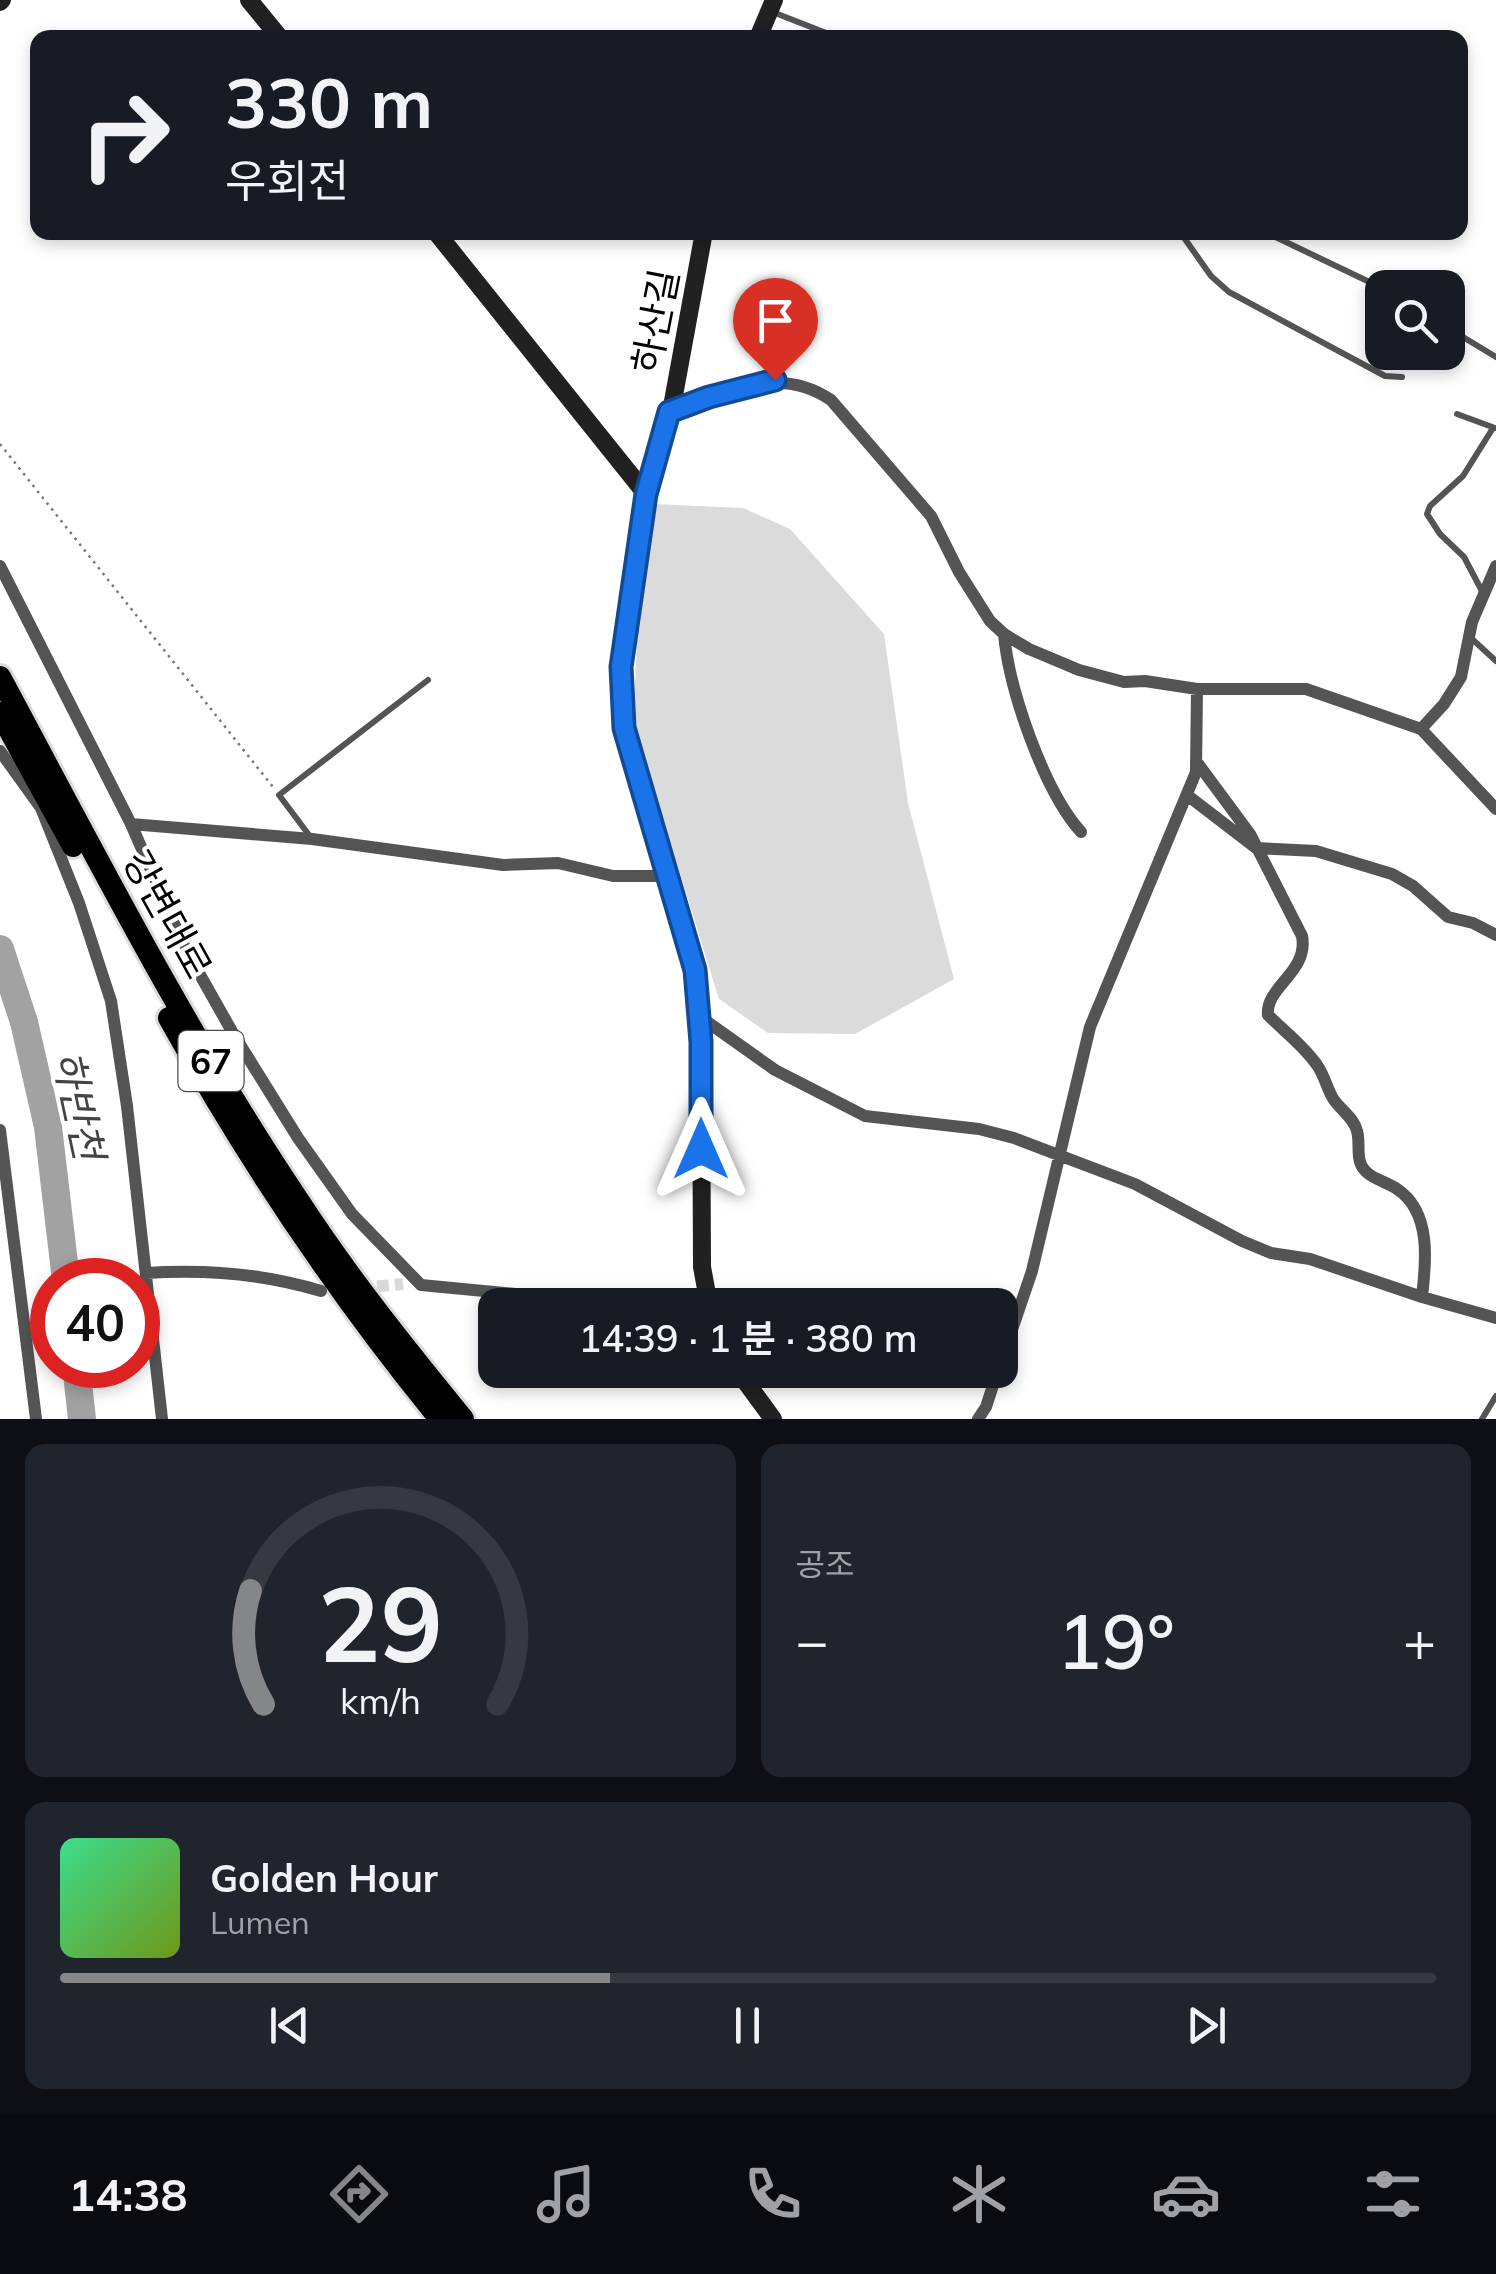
<!DOCTYPE html>
<html lang="ko">
<meta charset="utf-8">
<style>
body{margin:0;font-family:Mulish,"Noto Sans KR",sans-serif;background:#20242c;color:#f1f3f6;height:100vh;display:flex;flex-direction:column;font-size:38px;white-space:nowrap}
*{box-sizing:border-box;margin:0}
p{font-size:32px;color:#9ea1a6}
.icon{flex:none;width:55px;height:55px;fill:none;stroke:currentColor;stroke-width:2;stroke-linecap:round;stroke-linejoin:round}
.map{position:relative;height:1419px;overflow:hidden}
.panel{display:flex;flex-direction:column;gap:25px;padding:25px;background:#0d0f14;flex:1}
.panel>*{flex:none}
.hud{position:absolute;left:30px;top:30px;width:1438px;height:210px;border-radius:20px;box-shadow:0 5px 15px #0003;background:#171b24;color:#f1f3f6;overflow:hidden}
.controls{position:absolute;left:1365px;top:270px;display:grid;gap:20px}
.controls a{display:grid;place-items:center;width:100px;height:100px;border-radius:20px;background:#171b24;box-shadow:0 5px 15px #0003;font-size:50px}
.speed{position:absolute;left:30px;top:1258px;display:flex;gap:20px;font-size:50px;font-weight:700;text-align:center}
.speed>*{display:grid;place-content:center;width:130px;height:130px;border-radius:50%;background:#171b24;box-shadow:0 5px 15px #0003;line-height:1}
.speed .limit{border:15px solid #d22;background:#fff;color:#111}
.pin{position:absolute;display:grid;place-items:center;width:85px;height:85px;color:#fff;margin:-102px -42px;border-radius:50% 50% 50% 0;rotate:-45deg;box-shadow:0 0 10px #0007}
.pin .icon{rotate:45deg}
.me{position:absolute;width:110px;margin:-55px;rotate:0deg;stroke-linejoin:round;filter:drop-shadow(0 0 8px #0008)}
.turn{display:flex;align-items:center;gap:35px;height:210px;padding:0 30px;font-size:45px}
.turn .icon{width:130px;height:130px;stroke-width:2.5}
.turn b{display:block;font-size:70px;line-height:85px}
.big{font-size:75px;font-weight:600;line-height:1.1}
.panel .card{flex:1;display:flex;flex-direction:column;justify-content:center;gap:15px;min-width:0;padding:0 35px;border-radius:20px;background:#20242c}
.panel .dial{align-items:center;gap:0}
.dial svg{height:260px;overflow:visible;fill:none;stroke:#363941;stroke-width:7;stroke-linecap:round;text-anchor:middle}
.dial text{fill:#f1f3f6;stroke:none}
.song{display:flex;align-items:center;gap:30px}
.cover{width:120px;height:120px;border-radius:15px;background:linear-gradient(135deg,hsl(150 70% 55%),hsl(80 70% 35%))}
.played{height:10px;border-radius:5px;background:linear-gradient(90deg,#858687 40%,#363941 40%)}
.keys{display:flex;justify-content:space-around;direction:ltr}
.heat{display:flex;justify-content:space-between;align-items:center;font-size:55px;direction:ltr}
.panel .tiles{flex:1;display:grid;gap:25px;grid-template-columns:1fr 1fr}
.card:last-child{grid-column:span 2}
.trip{position:absolute;left:478px;top:1288px;width:540px;height:100px;border-radius:20px;background:#171b24;box-shadow:0 5px 15px #0003;font-weight:600;line-height:100px;text-align:center}
.tabs{display:flex;height:160px;justify-content:space-around;align-items:center;background:#090b0e;color:#9ea1a6}
.tabs .icon{width:70px;height:70px}
.tabs .selected{color:#858687}
.tabs b{font-size:45px;color:#f1f3f6}
.map>svg:first-child{display:block}
.green{fill:#dbdbdb}
.lines{fill:none;stroke-linecap:round;stroke-linejoin:round}
.river{stroke:#a2a2a2;stroke-width:28}
.street-tunnel{stroke:#d9d9d9;stroke-width:12;stroke-dasharray:12 6;stroke-linecap:butt}
.highway-casing{stroke:#dbdbdb;stroke-width:28}
.path{stroke:#767676;stroke-width:2.5;stroke-dasharray:2.5 5;stroke-linecap:butt}
.lane{stroke:#545454;stroke-width:6}
.street{stroke:#545454;stroke-width:12}
.secondary{stroke:#212121;stroke-width:18}
.highway{stroke:#000;stroke-width:22}
.route-casing{stroke:#114b97;stroke-width:25}
.route{stroke:#1a73e8;stroke-width:18}
.labels{text-anchor:middle;dominant-baseline:central;stroke-width:8;stroke-linejoin:round;paint-order:stroke}
.shield{fill:#fff;stroke:#4c4c4c;stroke-width:2.5}
.shield-label{font-size:35px;font-weight:bold;fill:#000}
.street-label{font-size:38px;fill:#000;stroke:#fff}
.water-label{font-size:40px;font-style:italic;fill:#434343;stroke:#fff}
</style>
<div class="map">
<svg width="1496" height="1419" viewBox="0 0 1496 1419">
<rect width="100%" height="100%" fill="#fff"/>
<path class="green" d="M 653,504 L 743,508 L 790,529 L 884,634 L 908,803 L 954,979 L 855,1034 L 768,1033 L 719,999 L 633,722 L 638,621 Z"/>
<g class="lines">
<path class="river" d="M 0,949 L 24,1022 L 48,1127 L 66,1280
M 76,1365 L 82,1419"/>
<path class="street-tunnel" d="M 359,1288 L 403,1284"/>
<g class="highway-casing">
<path id="highway" d="M 0,677 C 95,854 186,1033 298,1200 C 348,1277 405,1348 463,1419
M 0,713 L 73,846
M 169,1018 C 248,1160 337,1293 440,1419"/>
</g>
<path class="path" d="M 0,444 L 273,787"/>
<path class="lane" d="M 770,11 L 839,38
M 1180,232 L 1211,276 L 1229,292 L 1385,376 L 1402,377
M 1265,232 L 1382,288
M 1448,328 L 1496,357
M 1457,414 L 1495,428
M 1483,593 L 1464,557 L 1440,534 L 1427,514 L 1430,506 L 1463,476 L 1493,428
M 1471,638 L 1496,661
M 312,839 L 279,795 L 428,680
M 1482,1419 L 1496,1396"/>
<path class="street" d="M 669,412 C 723,392 779,364 831,400 L 931,516 L 959,572 L 990,621 L 1004,634 L 1029,649 L 1079,670 L 1124,682 L 1145,681 L 1197,689 L 1306,689 L 1421,729 L 1444,704 L 1461,677 L 1472,622 L 1496,566
M 0,566 L 131,824 L 186,950 L 234,1035 L 298,1138 L 352,1214 L 421,1285 L 632,1305
M 1004,634 C 1009,690 1044,791 1081,832
M 1421,729 L 1496,809
M 0,751 L 41,808 L 79,903 L 111,1001 L 127,1106 L 162,1419
M 1187,795 L 1256,848 L 1316,851 L 1392,874 L 1413,886 L 1448,917 L 1473,923 L 1496,935
M 131,824 L 312,839 L 503,865 L 558,863 L 613,876 L 670,876
M 699,1016 L 775,1070 L 865,1116 L 979,1129 L 1014,1138 L 1135,1184 L 1242,1241 L 1271,1253 L 1310,1259 L 1422,1297 C 1426,1263 1432,1212 1397,1189 C 1384,1180 1365,1178 1360,1162 C 1357,1152 1360,1141 1357,1131 C 1354,1118 1342,1111 1334,1100 C 1327,1090 1325,1076 1317,1065 C 1304,1046 1285,1032 1268,1015 C 1265,987 1309,972 1302,936 L 1250,834 L 1196,761
M 0,1130 L 36,1419
M 146,1273 C 205,1269 265,1274 321,1291
M 1422,1297 L 1496,1318
M 1000,1365 L 1032,1271 L 1090,1027 L 1196,772 L 1197,689
M 978,1419 L 986,1407 L 998,1370"/>
<path class="secondary" d="M 249,0 L 280,38
M 0,2 L 2,0
M 758,38 L 774,0
M 436,232 L 646,494
M 704,232 L 673,401 L 646,494 L 621,667 L 625,729 L 695,970 L 701,1042 L 702,1267 L 709,1305
M 737,1370 L 773,1419"/>
<use href="#highway" class="highway"/>
</g>
<g class="lines">
<g class="route-casing">
<path id="route" d="M 701,1149 L 701,1042 L 695,970 L 624,728 L 621,667 L 646,494 L 669,412 L 709,397 L 775,380"/>
</g>
<use href="#route" class="route"/>
</g>
<g class="labels">
<rect class="shield" x="178.5" y="1031" width="65" height="60" rx="8"/>
<g class="shield-label">
<text x="211" y="1061">67</text>
</g>
<g class="street-label">
<text transform="translate(655 321) rotate(-79)">하산길</text>
<text transform="translate(168 914) rotate(61)">강변대로</text>
</g>
<g class="water-label">
<text transform="translate(79 1105) rotate(78)">하반천</text>
</g>
</g>
</svg>
<div class="controls">
<a><svg class="icon" aria-label="search" viewBox="0 0 24 24"><circle cx="10" cy="10" r="6"/><path d="M15 15l6 6"/></svg></a>
</div>
<div class="speed"><div class="limit">40</div></div>
<div class="pin" style="left:775px;top:380px;background:#d93025"><svg class="icon" aria-label="arrive" viewBox="0 0 24 24"><path d="M6 21V4h12l-3 4 3 4H6"/></svg></div>
<svg class="me" style="left:701px;top:1149px" viewBox="-20 -20 40 40"><path d="M0-17L14 15 0 8-14 15z" fill="#1a73e8" stroke="#fff" stroke-width="4"/></svg>
<div class="trip">14:39 · 1 분 · 380 m</div>
<div class="hud">
<div class="turn"><svg class="icon" aria-label="right" viewBox="0 0 24 24"><path d="M7 20v-9h11M14 6l5 5-5 5"/></svg><div><b>330 m</b>우회전</div></div>
</div>
</div>
<section class="panel">
<div class="tiles">
<div class="card dial"><svg viewBox="0 0 100 80">
<path d="M14 69A42 42 0 1 1 86 69"/>
<path d="M14 69A42 42 0 0 1 10 34" stroke="#858687"/>
<text x="50" y="56" font-size="32" font-weight="700">29</text>
<text x="50" y="72" font-size="11">km/h</text>
</svg></div>
<div class="card"><p>공조</p>
<div class="heat"><a>−</a><b class="big">19°</b><a>+</a></div>
</div>
<div class="card">
<div class="song"><i class="cover"></i><div><b>Golden Hour</b><p>Lumen</p></div></div>
<div class="played"></div>
<div class="keys"><svg class="icon" aria-label="previous" viewBox="0 0 24 24"><path d="M18 5L8 12l10 7zM5 5v14"/></svg><svg class="icon" aria-label="pause" viewBox="0 0 24 24"><path d="M8 5v14M16 5v14"/></svg><svg class="icon" aria-label="next" viewBox="0 0 24 24"><path d="M6 5l10 7-10 7zM19 5v14"/></svg></div>
</div>
</div>
</section>
<nav class="tabs">
<b>14:38</b>
<svg class="icon selected" aria-label="directions" viewBox="0 0 24 24"><path d="M12 3l9 9-9 9-9-9zM9 14v-3h6M13 9l2 2-2 2"/></svg>
<svg class="icon" aria-label="music" viewBox="0 0 24 24"><path d="M9 18V5l10-2v13"/><circle cx="6" cy="18" r="3"/><circle cx="16" cy="16" r="3"/></svg>
<svg class="icon" aria-label="phone" viewBox="0 0 24 24"><path d="M5 4h4l2 5-3 2q2 4 5 5l2-3 5 2v4C11 20 4 13 5 4z"/></svg>
<svg class="icon" aria-label="climate" viewBox="0 0 24 24"><path d="M12 3v18M4 7l16 10M4 17L20 7"/></svg>
<svg class="icon" aria-label="car" viewBox="0 0 24 24"><path d="M5 17H2v-5l4-1 3-4h7l3 4 3 1v5h-3M9 17h6M6 11h13"/><circle cx="7" cy="17" r="2"/><circle cx="17" cy="17" r="2"/></svg>
<svg class="icon" aria-label="filters" viewBox="0 0 24 24"><path d="M4 7h16M4 17h16"/><circle cx="9" cy="7" r="2"/><circle cx="15" cy="17" r="2"/></svg>
</nav>
